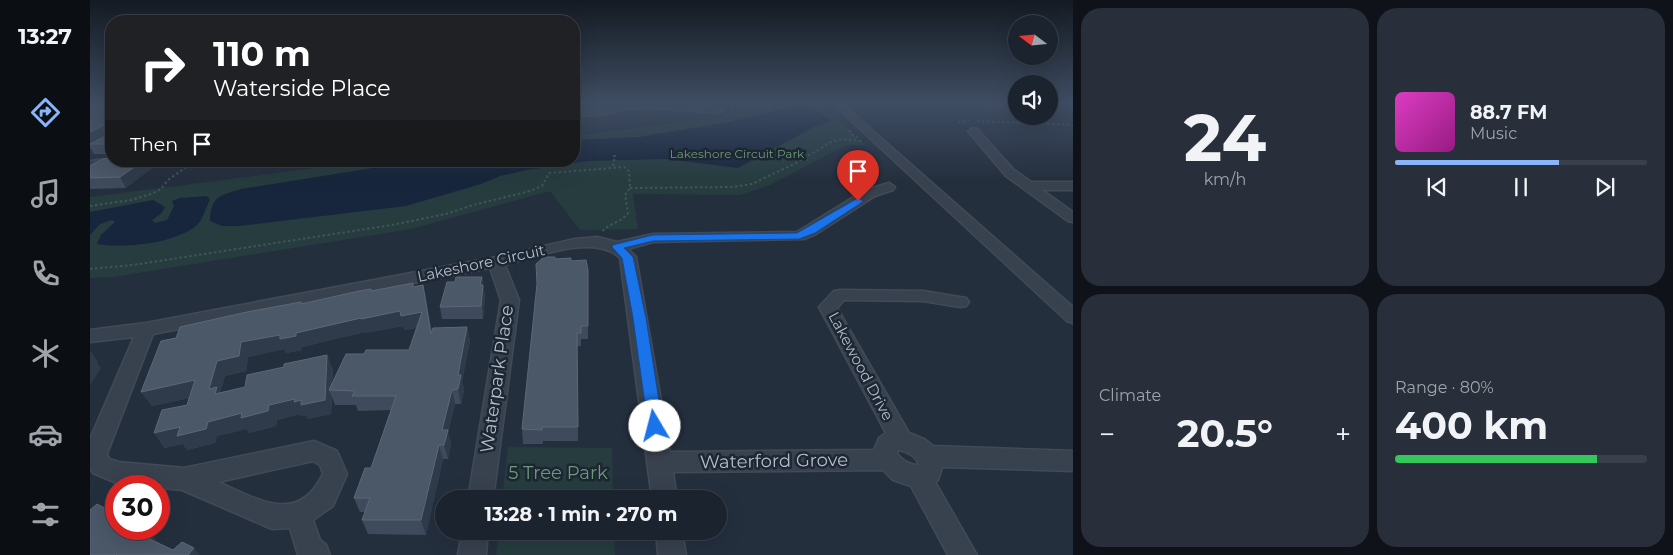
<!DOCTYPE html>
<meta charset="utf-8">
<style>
body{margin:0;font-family:Montserrat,sans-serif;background:#282f3a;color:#f1f3f6;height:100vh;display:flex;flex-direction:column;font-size:19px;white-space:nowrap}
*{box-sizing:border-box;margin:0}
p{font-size:16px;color:#a0a4aa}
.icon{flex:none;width:28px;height:28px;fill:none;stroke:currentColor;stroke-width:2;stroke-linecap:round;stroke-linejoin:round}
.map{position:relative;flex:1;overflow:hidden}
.panel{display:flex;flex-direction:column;gap:8px;padding:8px;background:#0f1319;width:600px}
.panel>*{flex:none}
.top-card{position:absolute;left:15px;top:15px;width:475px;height:152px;border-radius:20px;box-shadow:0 5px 20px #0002,0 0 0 1px #39404a;background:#202124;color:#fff;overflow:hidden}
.needle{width:32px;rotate:286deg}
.controls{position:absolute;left:918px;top:15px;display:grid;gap:10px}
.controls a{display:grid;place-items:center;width:50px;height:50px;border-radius:50%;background:#1b232e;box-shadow:0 5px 20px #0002,0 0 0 1px #39404a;font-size:25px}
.speed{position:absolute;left:15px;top:475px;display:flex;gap:10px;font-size:25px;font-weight:700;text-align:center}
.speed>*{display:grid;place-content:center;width:65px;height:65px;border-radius:50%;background:#1b232e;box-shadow:0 5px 20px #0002,0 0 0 1px #39404a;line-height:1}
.speed .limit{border:8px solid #d22;background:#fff;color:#111}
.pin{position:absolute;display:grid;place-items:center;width:42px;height:42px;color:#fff;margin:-51px -21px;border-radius:50% 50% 50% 0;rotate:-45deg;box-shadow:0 0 5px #0007}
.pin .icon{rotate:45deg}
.me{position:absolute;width:55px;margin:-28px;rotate:352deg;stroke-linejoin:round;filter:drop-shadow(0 0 4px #0008)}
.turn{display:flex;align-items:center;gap:18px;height:105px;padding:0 25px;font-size:22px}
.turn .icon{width:65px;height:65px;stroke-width:2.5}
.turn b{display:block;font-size:35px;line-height:42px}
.then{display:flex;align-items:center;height:48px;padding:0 25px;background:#0003;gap:10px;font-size:19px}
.big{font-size:38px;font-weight:700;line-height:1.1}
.panel .card{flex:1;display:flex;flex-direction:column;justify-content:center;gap:8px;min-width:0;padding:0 18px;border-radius:20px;background:#282f3a}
.panel .dial{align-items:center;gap:0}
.dial b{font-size:65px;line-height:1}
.song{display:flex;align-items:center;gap:15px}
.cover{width:60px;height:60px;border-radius:8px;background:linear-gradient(135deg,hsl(310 70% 55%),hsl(310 70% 35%))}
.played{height:5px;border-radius:2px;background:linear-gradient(90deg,#8ab4f8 65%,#39404a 65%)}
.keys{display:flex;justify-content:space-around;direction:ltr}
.heat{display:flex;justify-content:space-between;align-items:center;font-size:28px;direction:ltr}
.charge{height:8px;border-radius:4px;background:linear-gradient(90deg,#34c759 80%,#39404a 0)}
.panel .tiles{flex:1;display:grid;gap:8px;grid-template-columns:repeat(2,1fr)}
.trip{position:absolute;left:345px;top:490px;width:292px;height:50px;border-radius:25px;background:#1b232e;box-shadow:0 5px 20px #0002,0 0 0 1px #39404a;font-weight:700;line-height:50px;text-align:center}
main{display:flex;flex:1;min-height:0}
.dock{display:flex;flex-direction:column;width:90px;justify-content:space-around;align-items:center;background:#0b0e12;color:#a0a4aa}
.dock .icon{width:35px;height:35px}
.dock .selected{color:#8ab4f8}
.dock b{font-size:22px;color:#f1f3f6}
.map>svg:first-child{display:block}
.green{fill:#263c3f}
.water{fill:#17263c}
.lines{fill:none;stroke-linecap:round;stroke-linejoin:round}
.minor-casing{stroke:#414a57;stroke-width:3}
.path{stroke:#3f5557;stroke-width:2;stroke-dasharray:2.5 2.5;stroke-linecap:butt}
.minor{fill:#38414e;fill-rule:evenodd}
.wall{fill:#3f4b5c;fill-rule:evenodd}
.shaded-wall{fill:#2f3b4b}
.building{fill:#4b5868;stroke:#5c6777}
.route{fill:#1a73e8;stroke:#114b97}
.labels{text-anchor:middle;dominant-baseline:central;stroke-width:5;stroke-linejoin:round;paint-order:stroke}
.far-park-label{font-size:12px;fill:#6b9a76;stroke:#1d2633}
.street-label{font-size:15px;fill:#b4bcc9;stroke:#1d2633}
.near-street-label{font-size:18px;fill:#b4bcc9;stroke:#1d2633}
.near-park-label{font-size:18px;fill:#6b9a76;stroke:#1d2633}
</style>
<main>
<nav class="dock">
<b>13:27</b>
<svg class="icon selected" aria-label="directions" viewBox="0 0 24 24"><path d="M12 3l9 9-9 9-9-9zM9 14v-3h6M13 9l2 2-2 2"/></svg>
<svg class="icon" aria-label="music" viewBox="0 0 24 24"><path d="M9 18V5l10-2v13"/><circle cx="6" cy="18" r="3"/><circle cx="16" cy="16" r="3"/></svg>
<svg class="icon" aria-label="phone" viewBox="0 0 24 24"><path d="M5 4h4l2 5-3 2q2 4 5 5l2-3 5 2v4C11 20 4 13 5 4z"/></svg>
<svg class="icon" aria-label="climate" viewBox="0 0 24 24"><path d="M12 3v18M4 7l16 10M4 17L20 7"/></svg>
<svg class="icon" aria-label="car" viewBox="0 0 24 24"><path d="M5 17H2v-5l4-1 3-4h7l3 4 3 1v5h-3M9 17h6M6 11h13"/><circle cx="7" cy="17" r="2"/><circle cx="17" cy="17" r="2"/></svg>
<svg class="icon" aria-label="filters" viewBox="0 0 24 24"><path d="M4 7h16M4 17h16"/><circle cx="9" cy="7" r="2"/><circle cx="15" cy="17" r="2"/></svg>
</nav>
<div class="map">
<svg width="983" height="555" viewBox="0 0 983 555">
<rect width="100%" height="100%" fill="#242f3e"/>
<path class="green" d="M 671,103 L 730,103 L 775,145 L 756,145 L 680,185 L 650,195 L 543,194 L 548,229 L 490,230 L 460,191 L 321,229 L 23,277 L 0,278 L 0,197 L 280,161 L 484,161 L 484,136 L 617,119 L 672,105 Z
M 418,447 L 522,448 L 523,499 L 412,499 Z
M 409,531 L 524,531 L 525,555 L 406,555 Z"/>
<path class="water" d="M 712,104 L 721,106 L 741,120 L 738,123 L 726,126 L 648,168 L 576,159 L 498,161 L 437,170 L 410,176 L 391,184 L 316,206 L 149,226 L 132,226 L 120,221 C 121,196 129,196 151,189 L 326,161 L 484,161 L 484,140 L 549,137 L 634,123 Z
M 117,196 L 120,200 C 116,207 113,219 108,224 C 89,243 33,249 7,244 L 11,235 L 25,222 L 22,220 L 10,224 L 0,235 L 0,212 L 63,200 L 75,207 L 72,213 L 62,220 L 65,223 L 77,220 L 84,206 L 82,201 L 90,198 Z"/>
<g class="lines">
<g class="minor-casing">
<path id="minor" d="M 522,103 L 574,103 L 629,107 L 634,110 L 629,113 L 567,108 L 531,109 L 524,113 L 484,117 L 484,111 L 521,107 L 523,106 Z
M 742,103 L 751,103 L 983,307 L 983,323 L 977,321 Z
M 892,103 L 926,103 L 926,107 L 897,106 Z
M 959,103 L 983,103 L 983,107 L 959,106 Z
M 883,128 L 887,129 L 924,170 L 941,182 L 983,182 L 983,190 L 952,190 L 983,212 L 983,222 L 978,221 L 916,176 L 878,131 Z
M 21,159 L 21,161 L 38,161 L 32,165 L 0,169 L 0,161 Z
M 799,183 L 805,187 L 803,190 L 785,196 L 726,234 L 714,239 L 563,242 L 538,249 L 546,257 L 580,452 L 784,450 L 789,438 L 796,433 L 729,307 L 744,291 L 750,290 L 833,291 L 876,298 L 879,302 L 876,306 L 870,307 L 833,301 L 754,300 L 747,308 L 819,433 L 834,439 L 843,446 L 983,451 L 983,471 L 852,467 L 848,480 L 845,482 L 887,555 L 858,555 L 821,486 L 803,480 L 793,470 L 583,472 L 587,499 L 562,499 L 530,258 C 505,233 446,257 415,265 L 429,300 L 403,499 L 378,499 L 411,300 L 400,268 L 63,334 L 17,454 L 19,459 L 29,462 L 94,468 L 224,441 L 247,451 L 257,474 L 243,506 L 223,520 L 230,540 L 236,545 L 240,555 L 208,555 L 200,528 L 182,529 L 92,490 L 29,484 L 3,473 L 0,468 L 0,439 L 44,337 L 0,342 L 0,330 L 56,323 L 406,257 L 485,239 L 507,237 L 527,242 L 563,234 L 707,232 L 775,190 ZM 808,450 C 817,451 827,457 829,465 C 819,465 814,461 807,454 ZM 223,461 L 230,465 L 233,474 C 208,526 168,499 128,482 Z
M 372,531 L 398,531 L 396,555 L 368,555 Z
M 566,531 L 592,531 L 596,555 L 568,555 Z"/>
</g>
<path class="path" d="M 641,109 L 688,103
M 887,121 L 983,125
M 868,122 L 879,121
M 759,130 L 761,134 L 768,137
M 523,156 L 525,156 L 523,166
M 540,188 L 642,187 L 662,184 L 704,164 L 741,142 L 752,139 L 772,141
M 0,206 L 41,200 L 61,194 L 71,189 L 78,180 L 105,161
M 0,269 L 43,265 L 302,225 L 356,214 L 383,205 L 440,191 L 452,186 L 459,173 L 534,167 L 539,171 L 540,188 L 535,195 L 538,213 C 531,223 518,223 511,233"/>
<use href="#minor" class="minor"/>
</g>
<path class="wall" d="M 0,144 L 21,144 L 21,154 L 4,154 L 0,147 Z
M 21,158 L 36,188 L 0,189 L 0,166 Z
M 465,259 L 481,261 L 498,270 L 498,339 L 491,339 L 491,346 L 487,346 L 488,441 L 453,441 L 453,444 L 433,444 L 432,429 Z
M 392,277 L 395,297 L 393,319 L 352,319 L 350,307 L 365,282 Z
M 333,285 L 342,332 L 377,327 L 380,341 L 372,381 L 374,390 L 371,404 L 365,404 L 358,433 L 361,444 L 358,459 L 353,459 L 336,535 L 278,534 L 272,520 L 275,512 L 270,512 L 264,498 L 281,468 L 301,410 L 268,411 L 266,405 L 245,405 L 242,397 L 241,414 L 218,419 L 216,415 L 211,416 L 210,414 L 187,420 L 186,426 L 159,433 L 157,429 L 127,436 L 125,443 L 97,450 L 93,444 L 74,448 L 97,405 L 99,398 L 62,406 L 51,392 L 86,338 L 212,304 L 281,289 L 282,291 L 324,287 ZM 313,326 L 315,330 L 327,328 L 319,350 L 274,354 L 242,383 L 243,369 L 130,393 L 135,376 L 156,371 L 158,357 L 194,349 L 196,353 L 212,350 L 212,347 L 275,332 L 276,333 Z"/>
<path class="shaded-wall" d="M 0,103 L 10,103 L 0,107 Z
M 16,124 L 21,133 L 0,144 L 0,132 Z
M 53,161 L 72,161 L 36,188 L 30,177 Z
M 392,277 L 395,297 L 393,319 L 390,285 Z
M 333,285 L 336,298 L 344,348 L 341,334 Z
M 310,311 L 332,312 L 335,326 L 315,330 L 313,326 L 276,333 L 275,332 L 212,347 L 212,350 L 196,353 L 194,349 L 158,357 L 156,371 L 135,376 L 130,393 L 135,401 L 119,389 L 127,361 L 151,342 L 190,335 L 206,333 L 271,318 Z
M 377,327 L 380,341 L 372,381 L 374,390 L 371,404 L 368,389 L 368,375 Z
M 0,350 L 8,362 L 7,363 L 11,368 L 0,385 Z
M 237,355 L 243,369 L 242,390 L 239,390 L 242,397 L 241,414 L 218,419 L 216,415 L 211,416 L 210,414 L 187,420 L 186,426 L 159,433 L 157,429 L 127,436 L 125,443 L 97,450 L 93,444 L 74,448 L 64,433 L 118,422 L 179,405 Z
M 105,380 L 114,395 L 62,406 L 51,392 Z
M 362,390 L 365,404 L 358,433 L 361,444 L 358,459 L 354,445 L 352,430 Z
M 349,445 L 353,459 L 336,535 L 331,520 Z
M 58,531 L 69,543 L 64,548 L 53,536 Z
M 104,548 L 110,555 L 98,555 Z"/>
<path class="building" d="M 8,103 L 21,103 L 21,144 L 0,144 L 17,135 L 16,124 L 0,132 L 0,106 Z
M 21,158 L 21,161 L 53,161 L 30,177 L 0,178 L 0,166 L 12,159 Z
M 454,257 L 465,257 L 465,259 L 481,258 L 481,261 L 496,260 L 498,270 L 498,326 L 491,326 L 491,333 L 487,333 L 488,427 L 452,427 L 452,430 L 432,429 L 447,284 L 446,264 Z
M 366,277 L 392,277 L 390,285 L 393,285 L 391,306 L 350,307 L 357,282 L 365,282 Z
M 323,283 L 323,287 L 333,285 L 341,334 L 343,328 L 377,327 L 368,375 L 371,375 L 368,389 L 362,390 L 352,430 L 358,430 L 354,445 L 349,445 L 331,520 L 272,520 L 280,498 L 264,498 L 275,468 L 281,468 L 306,396 L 262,396 L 265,391 L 239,390 L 256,354 L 274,354 L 276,350 L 319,350 L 332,312 L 311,316 L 310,311 L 271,319 L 271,318 L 206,333 L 206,336 L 190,339 L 190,335 L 151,342 L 149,356 L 127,361 L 119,389 L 127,387 L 125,394 L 155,387 L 157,375 L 194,367 L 194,364 L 237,355 L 235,400 L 211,405 L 211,400 L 204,402 L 205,399 L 179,405 L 178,411 L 151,418 L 152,413 L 118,422 L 116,429 L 87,436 L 90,427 L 64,433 L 72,410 L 97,405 L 105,380 L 51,392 L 71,341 L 86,338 L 90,327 L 157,312 L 211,302 L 211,304 L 269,291 L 281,289 L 281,291 Z
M 7,504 L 26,514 L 26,529 L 53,529 L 58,531 L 53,536 L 83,550 L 92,542 L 104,548 L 98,555 L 28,555 L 25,554 L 24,555 L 0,555 L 0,510 Z"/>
<linearGradient id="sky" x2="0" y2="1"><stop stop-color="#141a22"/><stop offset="0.57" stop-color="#3f4d63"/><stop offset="1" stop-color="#3f4d63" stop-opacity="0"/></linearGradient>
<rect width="983" height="180" fill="url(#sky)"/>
<path class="route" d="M 768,198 L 773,201 L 771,203 L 725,233 L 709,239 L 563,241 L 534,248 L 543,257 L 556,318 L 573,426 L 571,431 L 565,433 L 560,431 L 558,426 L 543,318 L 532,258 L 522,247 L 523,245 L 563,235 L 707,233 Z"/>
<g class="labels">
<g class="far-park-label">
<text x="647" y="153">Lakeshore Circuit Park</text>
</g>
<g class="street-label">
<text transform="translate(391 263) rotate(-12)">Lakeshore Circuit</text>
<text transform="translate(771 366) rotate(62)">Lakewood Drive</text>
</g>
<g class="near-street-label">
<text transform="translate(407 379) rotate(-82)">Waterpark Place</text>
<text transform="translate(684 461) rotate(-1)">Waterford Grove</text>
</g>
<g class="near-park-label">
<text x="468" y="473">5 Tree Park</text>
</g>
</g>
</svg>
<div class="controls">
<a><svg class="needle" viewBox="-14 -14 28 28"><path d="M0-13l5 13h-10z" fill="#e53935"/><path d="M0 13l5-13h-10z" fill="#a0a4aa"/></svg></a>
<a><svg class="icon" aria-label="sound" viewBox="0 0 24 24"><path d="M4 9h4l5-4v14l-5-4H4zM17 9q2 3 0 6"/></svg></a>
</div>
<div class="speed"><div class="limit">30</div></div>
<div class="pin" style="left:768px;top:201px;background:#d93025"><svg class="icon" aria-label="arrive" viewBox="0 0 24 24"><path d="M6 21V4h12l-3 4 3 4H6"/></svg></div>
<svg class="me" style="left:565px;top:426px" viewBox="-20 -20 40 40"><circle r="19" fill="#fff"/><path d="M0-13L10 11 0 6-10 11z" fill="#1a73e8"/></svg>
<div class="trip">13:28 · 1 min · 270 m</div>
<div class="top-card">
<div class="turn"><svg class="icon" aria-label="right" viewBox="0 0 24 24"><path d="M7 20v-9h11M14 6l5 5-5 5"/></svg><div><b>110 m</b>Waterside Place</div></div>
<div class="then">Then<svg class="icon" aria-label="arrive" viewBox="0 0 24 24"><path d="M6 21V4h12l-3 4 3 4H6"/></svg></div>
</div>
</div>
<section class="panel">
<div class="tiles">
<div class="card dial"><b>24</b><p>km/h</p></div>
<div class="card">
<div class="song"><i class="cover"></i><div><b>88.7 FM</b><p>Music</p></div></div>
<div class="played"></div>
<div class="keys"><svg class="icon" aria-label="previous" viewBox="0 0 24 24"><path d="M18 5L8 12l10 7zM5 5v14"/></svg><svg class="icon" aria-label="pause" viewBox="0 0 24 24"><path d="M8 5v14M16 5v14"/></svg><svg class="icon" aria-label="next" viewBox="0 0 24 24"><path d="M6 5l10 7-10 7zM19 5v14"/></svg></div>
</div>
<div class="card"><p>Climate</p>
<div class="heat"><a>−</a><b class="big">20.5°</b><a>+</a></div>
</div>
<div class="card"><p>Range · 80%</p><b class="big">400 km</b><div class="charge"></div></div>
</div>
</section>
</main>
